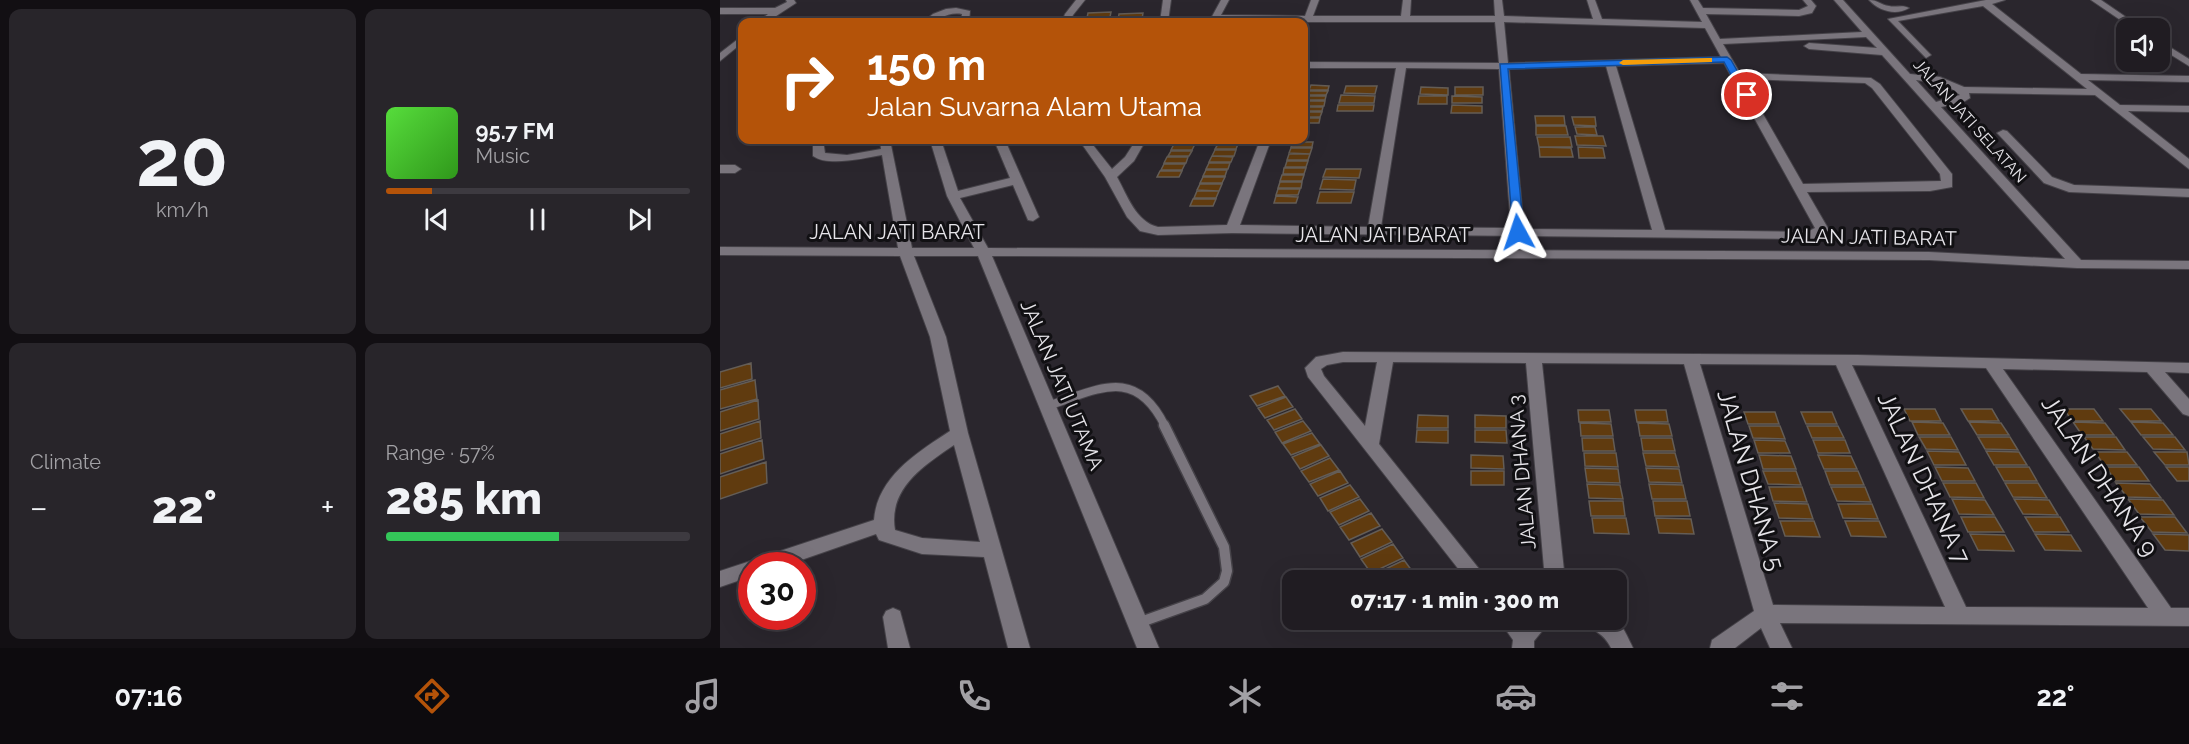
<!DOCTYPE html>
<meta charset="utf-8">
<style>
body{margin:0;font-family:Raleway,sans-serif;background:#28252a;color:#f1f3f6;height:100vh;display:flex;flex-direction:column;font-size:22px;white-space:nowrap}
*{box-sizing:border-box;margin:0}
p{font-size:20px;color:#a2a1a5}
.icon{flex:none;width:33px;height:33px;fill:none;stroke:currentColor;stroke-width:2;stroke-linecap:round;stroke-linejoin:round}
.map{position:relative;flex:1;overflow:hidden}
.side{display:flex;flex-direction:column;gap:9px;padding:9px;background:#120f13;width:720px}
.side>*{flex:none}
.top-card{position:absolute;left:18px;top:18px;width:570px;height:126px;border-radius:12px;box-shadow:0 6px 24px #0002,0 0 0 2px #3d3a40;background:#b45309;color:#fff;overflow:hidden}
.fabs{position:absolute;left:1396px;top:18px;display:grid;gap:12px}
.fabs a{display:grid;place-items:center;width:54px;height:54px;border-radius:12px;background:#201c22;box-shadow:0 6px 24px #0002,0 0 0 2px #3d3a40;font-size:30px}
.speed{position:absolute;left:18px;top:552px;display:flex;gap:12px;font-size:30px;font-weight:700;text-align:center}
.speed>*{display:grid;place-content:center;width:78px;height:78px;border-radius:50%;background:#201c22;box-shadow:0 6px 24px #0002,0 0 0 2px #3d3a40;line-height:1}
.speed .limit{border:9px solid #d22;background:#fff;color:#111}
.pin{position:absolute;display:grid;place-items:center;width:51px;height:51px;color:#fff;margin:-26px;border:3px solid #fff;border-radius:50%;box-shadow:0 2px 6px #0007}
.me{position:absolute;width:66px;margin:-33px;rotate:355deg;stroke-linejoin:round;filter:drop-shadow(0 0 4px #0008)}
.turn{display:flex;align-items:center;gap:21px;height:126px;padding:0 30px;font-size:27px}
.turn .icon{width:78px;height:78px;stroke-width:2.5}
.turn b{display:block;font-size:42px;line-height:51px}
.big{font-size:45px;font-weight:800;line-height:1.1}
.side .widget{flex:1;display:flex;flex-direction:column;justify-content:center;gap:9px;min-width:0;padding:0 21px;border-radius:12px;background:#28252a}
.side .dial{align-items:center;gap:0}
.dial b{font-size:78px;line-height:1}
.song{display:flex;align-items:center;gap:18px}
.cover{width:72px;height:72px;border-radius:9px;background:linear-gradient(135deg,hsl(110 70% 55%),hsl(110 70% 35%))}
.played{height:6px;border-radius:3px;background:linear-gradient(90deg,#b45309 15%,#3d3a40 15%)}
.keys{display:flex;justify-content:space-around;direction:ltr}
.heat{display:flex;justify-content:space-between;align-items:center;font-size:33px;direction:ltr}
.charge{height:9px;border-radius:4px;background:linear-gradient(90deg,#34c759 57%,#3d3a40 0)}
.side .tiles{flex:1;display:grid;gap:9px;grid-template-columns:repeat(2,1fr)}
.trip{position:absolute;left:562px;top:570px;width:345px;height:60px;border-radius:12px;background:#201c22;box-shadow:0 6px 24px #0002,0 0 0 2px #3d3a40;font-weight:800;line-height:60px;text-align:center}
.tabs{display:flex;height:96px;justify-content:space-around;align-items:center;background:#0d0b0e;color:#a2a1a5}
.tabs .icon{width:42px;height:42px}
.tabs .active{color:#b45309}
.tabs b{font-size:27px;color:#f1f3f6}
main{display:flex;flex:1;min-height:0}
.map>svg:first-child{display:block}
.building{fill:#603b0f;stroke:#645d56;stroke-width:1.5}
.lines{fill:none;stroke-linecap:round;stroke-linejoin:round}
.lane-far1-casing{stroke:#454248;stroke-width:10}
.lane-casing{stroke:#454248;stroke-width:13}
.street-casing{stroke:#454248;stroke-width:2}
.lane-far1{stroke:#7a757d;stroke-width:8}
.lane{stroke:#7a757d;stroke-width:10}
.street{fill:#7a757d;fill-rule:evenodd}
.route{fill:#1a73e8;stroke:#114b97;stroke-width:1.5}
.slow{fill:#f59e0b}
.labels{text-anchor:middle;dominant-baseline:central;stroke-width:6;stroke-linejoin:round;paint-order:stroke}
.far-street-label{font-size:16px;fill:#e6e4e9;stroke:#111013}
.street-label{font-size:20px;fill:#e6e4e9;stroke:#111013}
.near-street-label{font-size:24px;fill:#e6e4e9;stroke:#111013}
</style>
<main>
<section class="side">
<div class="tiles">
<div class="widget dial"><b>20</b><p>km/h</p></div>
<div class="widget">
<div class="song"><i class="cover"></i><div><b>95.7 FM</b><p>Music</p></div></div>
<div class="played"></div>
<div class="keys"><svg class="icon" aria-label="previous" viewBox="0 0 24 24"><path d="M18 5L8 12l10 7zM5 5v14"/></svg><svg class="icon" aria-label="pause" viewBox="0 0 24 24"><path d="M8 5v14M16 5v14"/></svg><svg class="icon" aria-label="next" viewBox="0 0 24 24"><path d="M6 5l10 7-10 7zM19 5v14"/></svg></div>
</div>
<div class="widget"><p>Climate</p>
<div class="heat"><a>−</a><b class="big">22°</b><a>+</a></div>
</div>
<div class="widget"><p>Range · 57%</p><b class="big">285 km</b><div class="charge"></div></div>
</div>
</section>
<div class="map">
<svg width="1469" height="648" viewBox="0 0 1469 648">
<rect width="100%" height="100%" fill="#2a262d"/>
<path class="building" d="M 391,12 L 390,17 L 367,18 L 368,13 Z
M 423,13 L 422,19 L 398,20 L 399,14 Z
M 591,85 L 609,86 L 608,90 L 589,90 Z
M 626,86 L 657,86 L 655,94 L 624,93 Z
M 701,87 L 728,88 L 728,95 L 700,94 Z
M 735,87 L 763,87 L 763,95 L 735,95 Z
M 589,91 L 608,91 L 606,95 L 588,95 Z
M 621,95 L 655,96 L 654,103 L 619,103 Z
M 587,96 L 606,96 L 605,100 L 586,100 Z
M 699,96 L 727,96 L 727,104 L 698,104 Z
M 732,96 L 762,97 L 762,103 L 732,103 Z
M 586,101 L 605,101 L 604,106 L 584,106 Z
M 618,105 L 654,105 L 653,111 L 617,111 Z
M 732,105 L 762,106 L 762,113 L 731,113 Z
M 584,107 L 603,107 L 602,111 L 584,111 Z
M 584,112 L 602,112 L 600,117 L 584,117 Z
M 815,116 L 844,116 L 845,125 L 816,125 Z
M 852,117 L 875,117 L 876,126 L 854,125 Z
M 584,118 L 600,118 L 599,123 L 584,123 Z
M 816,126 L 846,126 L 848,135 L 816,135 Z
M 855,127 L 875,127 L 877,135 L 857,134 Z
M 855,136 L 883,136 L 886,146 L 857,145 Z
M 817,137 L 850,137 L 852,147 L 819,147 Z
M 457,140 L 477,140 L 475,143 L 455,143 Z
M 573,142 L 593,142 L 592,147 L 571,147 Z
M 454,144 L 475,144 L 472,150 L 451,150 Z
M 498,144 L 518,144 L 516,149 L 495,149 Z
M 819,147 L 851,148 L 853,157 L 820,157 Z
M 858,147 L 883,148 L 885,158 L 859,158 Z
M 571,148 L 592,148 L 590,154 L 569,153 Z
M 495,150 L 516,150 L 514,156 L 492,156 Z
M 451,151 L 472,151 L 469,156 L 448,156 Z
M 569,154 L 590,154 L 588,160 L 567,160 Z
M 492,156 L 513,157 L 511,162 L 489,162 Z
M 447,157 L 468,157 L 466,163 L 444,163 Z
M 567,161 L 588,161 L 586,167 L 565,167 Z
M 489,163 L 510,163 L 508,169 L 486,169 Z
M 444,164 L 465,164 L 462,170 L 441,170 Z
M 564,168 L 586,168 L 584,174 L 563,174 Z
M 606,169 L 641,169 L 639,178 L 603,177 Z
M 486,170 L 507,170 L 505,176 L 483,176 Z
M 440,171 L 462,171 L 459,177 L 437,177 Z
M 562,175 L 584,175 L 582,181 L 560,181 Z
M 483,177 L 505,177 L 502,183 L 480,183 Z
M 603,179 L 636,180 L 634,190 L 600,189 Z
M 560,182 L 582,182 L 581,188 L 558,188 Z
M 480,184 L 502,184 L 499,191 L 477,190 Z
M 558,189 L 580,189 L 578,195 L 556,195 Z
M 477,191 L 499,191 L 496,198 L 474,198 Z
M 600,192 L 634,192 L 631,203 L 597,203 Z
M 556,196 L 578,197 L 576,203 L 554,203 Z
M 473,199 L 496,199 L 493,206 L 470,206 Z
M 31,363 L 32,379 L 0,388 L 0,372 Z
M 35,380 L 37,399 L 0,409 L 0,390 Z
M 558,386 L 565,396 L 537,406 L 530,396 Z
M 566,397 L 573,407 L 545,418 L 538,408 Z
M 38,400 L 39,419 L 0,431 L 0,412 Z
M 575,409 L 582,419 L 554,430 L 547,420 Z
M 1184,409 L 1215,409 L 1221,421 L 1190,421 Z
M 1241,409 L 1272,409 L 1279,421 L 1248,421 Z
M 1344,409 L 1374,409 L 1383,421 L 1352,421 Z
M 1400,409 L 1431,409 L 1441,421 L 1410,421 Z
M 858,410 L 889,410 L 891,422 L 859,422 Z
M 915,410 L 946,410 L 948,422 L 917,422 Z
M 1024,412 L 1055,412 L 1059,424 L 1028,424 Z
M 1081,412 L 1112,412 L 1117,424 L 1086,424 Z
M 698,415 L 728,416 L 728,428 L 697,428 Z
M 755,415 L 786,416 L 786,428 L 755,428 Z
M 40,421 L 41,438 L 0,451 L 0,434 Z
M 583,421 L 591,431 L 562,443 L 555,432 Z
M 1192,422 L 1223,423 L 1230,435 L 1198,435 Z
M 1249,422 L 1281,423 L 1289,435 L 1257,435 Z
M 1353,422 L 1385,423 L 1394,435 L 1362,435 Z
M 1411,422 L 1443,423 L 1453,435 L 1421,435 Z
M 860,423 L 891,424 L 893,436 L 861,436 Z
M 918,423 L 949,424 L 952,436 L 920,436 Z
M 1029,426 L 1060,426 L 1065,439 L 1033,438 Z
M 1087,426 L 1118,426 L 1124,438 L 1092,438 Z
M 697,430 L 728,430 L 728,443 L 696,442 Z
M 755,430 L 786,430 L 787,443 L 755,442 Z
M 592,433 L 600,444 L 571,455 L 563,444 Z
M 1199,437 L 1231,437 L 1238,450 L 1206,449 Z
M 1258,437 L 1290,437 L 1298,450 L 1265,449 Z
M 1364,437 L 1396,437 L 1405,450 L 1373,449 Z
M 1423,437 L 1455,437 L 1465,450 L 1433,449 Z
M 862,438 L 893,438 L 895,451 L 863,451 Z
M 921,438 L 952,438 L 955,451 L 923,451 Z
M 42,440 L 44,459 L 0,474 L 0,454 Z
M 1034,440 L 1065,441 L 1070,453 L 1038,453 Z
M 1093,440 L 1125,440 L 1130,453 L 1098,453 Z
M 601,445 L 609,456 L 580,469 L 572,457 Z
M 1207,451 L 1239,452 L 1246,465 L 1214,465 Z
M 1266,451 L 1299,452 L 1307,465 L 1274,465 Z
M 1375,452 L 1407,452 L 1417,465 L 1384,465 Z
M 1434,452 L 1467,452 L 1469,465 L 1445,465 Z
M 864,453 L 896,453 L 898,467 L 865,466 Z
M 923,453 L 955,453 L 959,467 L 926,466 Z
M 751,455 L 783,456 L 784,469 L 751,468 Z
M 1039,455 L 1071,456 L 1076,469 L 1043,469 Z
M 1098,455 L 1131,456 L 1137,469 L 1104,469 Z
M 610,458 L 619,470 L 589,482 L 581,471 Z
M 46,462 L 47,483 L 0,499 L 0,477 Z
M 1215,467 L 1248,468 L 1255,481 L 1222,481 Z
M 1276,467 L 1309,467 L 1317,481 L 1284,481 Z
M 1386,467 L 1419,467 L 1429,481 L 1395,481 Z
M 1446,467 L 1469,467 L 1469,481 L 1457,481 Z
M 865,468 L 898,469 L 900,483 L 867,482 Z
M 926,468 L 959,469 L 962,483 L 929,482 Z
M 620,471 L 628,483 L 598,496 L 590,484 Z
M 751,471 L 784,471 L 784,485 L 751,485 Z
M 1043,471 L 1076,471 L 1081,485 L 1048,484 Z
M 1105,471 L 1138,471 L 1144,485 L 1110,485 Z
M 1223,483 L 1256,483 L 1264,498 L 1230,497 Z
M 1285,483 L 1318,483 L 1327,498 L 1293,497 Z
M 1396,483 L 1430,484 L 1441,498 L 1407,497 Z
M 867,484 L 900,485 L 903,499 L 869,498 Z
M 929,484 L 963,485 L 966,499 L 932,499 Z
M 630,485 L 639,497 L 608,511 L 600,498 Z
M 1049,487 L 1082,487 L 1087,502 L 1053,501 Z
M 1111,487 L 1145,487 L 1151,502 L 1117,501 Z
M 640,499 L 649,511 L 619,525 L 610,512 Z
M 1232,499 L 1265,500 L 1274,515 L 1239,514 Z
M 1294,499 L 1329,500 L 1338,515 L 1303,514 Z
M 1408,499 L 1443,500 L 1454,515 L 1419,514 Z
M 869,501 L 903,501 L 905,516 L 871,516 Z
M 933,501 L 967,501 L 970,516 L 935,516 Z
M 1054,503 L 1088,504 L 1093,519 L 1059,518 Z
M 1118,504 L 1152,504 L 1158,519 L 1123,518 Z
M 651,513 L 660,526 L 629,540 L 620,527 Z
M 1241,517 L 1275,517 L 1284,532 L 1248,532 Z
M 1305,517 L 1340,517 L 1349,532 L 1314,532 Z
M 1420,517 L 1455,517 L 1467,533 L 1432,532 Z
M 872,518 L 906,518 L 909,534 L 874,533 Z
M 936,518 L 971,519 L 974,534 L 939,533 Z
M 1060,521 L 1094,521 L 1100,537 L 1065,536 Z
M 1125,521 L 1159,521 L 1166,537 L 1131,536 Z
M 662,529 L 672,542 L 640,557 L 631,543 Z
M 1250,534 L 1285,535 L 1294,551 L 1258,550 Z
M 1315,534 L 1351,535 L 1361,551 L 1325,550 Z
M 1433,534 L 1469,535 L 1469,551 L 1445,550 Z
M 673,544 L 683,558 L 651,573 L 641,559 Z
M 684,560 L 695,575 L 683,580 L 656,580 L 653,575 Z"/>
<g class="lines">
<g class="lane-far1-casing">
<path id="lane-far1" d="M 327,406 C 378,390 415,365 445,426"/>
</g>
<g class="lane-casing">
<path id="lane" d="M 418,623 L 485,599 L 504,582 L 507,571 L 504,547 L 444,425"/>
</g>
<g class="street-casing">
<path id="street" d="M 66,0 L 74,0 L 76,3 L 47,22 L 38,22 L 48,14 L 0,14 L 0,8 L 55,8 L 67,2 Z
M 356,0 L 365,0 L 353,15 L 350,22 L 342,22 L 345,14 Z
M 443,0 L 451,0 L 448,22 L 440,22 Z
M 501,0 L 509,0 L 501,15 L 585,16 L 591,0 L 599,0 L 593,16 L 681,16 L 683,0 L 691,0 L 690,16 L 775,16 L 774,0 L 782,0 L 784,16 L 873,19 L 867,0 L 875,0 L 882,19 L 982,22 L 970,0 L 978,0 L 983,8 L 1079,10 L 1088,6 L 1083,0 L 1091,0 L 1096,6 L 1092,13 L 1079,16 L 986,14 L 1000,39 L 1142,32 L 1114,0 L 1123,0 L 1190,74 L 1220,77 L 1244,87 L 1367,89 L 1263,6 L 1178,21 L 1209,53 L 1211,55 L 1206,58 L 1168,19 L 1266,0 L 1285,0 L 1272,4 L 1361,74 L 1469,76 L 1469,82 L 1368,80 L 1400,105 L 1469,106 L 1469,112 L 1408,111 L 1469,159 L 1469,169 L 1375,95 L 1249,93 L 1250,98 L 1242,103 L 1221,107 L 1361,260 L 1469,261 L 1469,269 L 1357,268 L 1209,260 L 272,256 L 439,648 L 417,648 L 258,256 L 194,256 L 226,337 L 248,433 L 310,648 L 288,648 L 264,557 L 202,554 L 159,540 L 156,534 L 64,566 L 32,566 L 32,576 L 0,587 L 0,571 L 154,520 C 157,477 198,452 230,431 L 210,337 L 180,256 L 0,255 L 0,247 L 178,248 L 162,155 C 145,158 108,167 93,156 L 93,140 L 103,140 L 105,153 L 127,155 L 161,149 L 160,140 L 170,140 L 192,248 L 254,248 L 227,196 L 210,140 L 221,140 L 238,191 L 290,178 L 274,140 L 285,140 L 319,217 L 313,221 L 308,220 L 293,185 L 240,198 L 268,248 L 1209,252 L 1345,259 L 1162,55 L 1089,49 L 1084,46 L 1089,43 L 1157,48 L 1146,37 L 1003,44 L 1020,73 L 1151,78 L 1160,84 L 1232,174 L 1232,187 L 1210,191 L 1087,192 L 1109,230 L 1094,239 L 512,233 L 438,235 L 420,231 L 407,217 L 385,177 L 359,140 L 369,140 L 392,169 L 405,157 L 416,140 L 426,140 L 414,161 L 397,177 C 407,195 416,222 438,227 L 507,225 L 540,140 L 551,140 L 520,225 L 648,227 L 676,68 L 584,68 L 584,62 L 779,63 L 775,22 L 489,22 ZM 784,22 L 985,28 L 1001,57 L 788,63 ZM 1004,63 L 1011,76 L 1095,228 L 1087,232 L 945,230 L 896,66 ZM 886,66 L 932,230 L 804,229 L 789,69 ZM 686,68 L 779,69 L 791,228 L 661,227 ZM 1023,79 L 1145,83 L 1152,88 L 1220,174 L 1221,181 L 1083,184 ZM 1196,80 L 1225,84 L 1240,95 L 1216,102 ZM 234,445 L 260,542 L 202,538 L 175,530 C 168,489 203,466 234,445 Z
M 1149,0 C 1158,0 1161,5 1169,6 C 1176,8 1182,4 1189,8 C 1176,16 1159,11 1149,0 Z
M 1371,0 L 1381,0 L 1422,28 L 1412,28 Z
M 226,9 L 236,8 L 250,11 L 249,22 L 241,22 L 242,14 C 226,11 217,23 203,22 L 213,14 Z
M 22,36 L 22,43 L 0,61 L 0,53 Z
M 1440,41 L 1469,59 L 1469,66 L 1440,48 Z
M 1283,130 L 1287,131 L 1332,177 L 1354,185 L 1469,189 L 1469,197 L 1349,192 L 1324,183 L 1279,135 L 1277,133 Z
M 0,165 L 15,165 L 21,169 L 15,173 L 0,173 Z
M 623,352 L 1138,355 L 1469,363 L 1469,373 L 1445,372 L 1469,399 L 1469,416 L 1463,414 L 1427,372 L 1283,369 L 1451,608 L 1469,608 L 1469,626 L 1060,623 L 1072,648 L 1050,648 L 1041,628 L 1015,648 L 990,648 L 992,640 L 1034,611 L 964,364 L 822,363 L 845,580 L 825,580 L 806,363 L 673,362 L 659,444 L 768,580 L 747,580 L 588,377 L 585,368 L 596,357 ZM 623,362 L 657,362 L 645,426 L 604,376 L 601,369 L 607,365 ZM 980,364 L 1116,365 L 1225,607 L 1053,605 ZM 1132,365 L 1266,368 L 1428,608 L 1246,607 Z
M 173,608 L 180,611 L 190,648 L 168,648 L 163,617 L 166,611 Z
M 779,620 L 801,620 L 804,623 L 808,620 L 831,620 L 814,641 L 814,648 L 792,648 L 793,640 Z
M 866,620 C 899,616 899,619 913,648 L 891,648 C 883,631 872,633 866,620 Z"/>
</g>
<use href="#lane-far1" class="lane-far1"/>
<use href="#lane" class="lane"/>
<use href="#street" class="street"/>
</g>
<path class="route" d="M 1007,57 L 1011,60 L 1031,95 L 1030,97 L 1023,97 L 1004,62 L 788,69 L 804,232 L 793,234 L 780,64 Z"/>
<path class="slow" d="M 989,58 L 992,58 L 992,62 L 903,65 L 899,63 L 903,60 Z"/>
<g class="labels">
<g class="far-street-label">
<text transform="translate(1250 121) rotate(48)">JALAN JATI SELATAN</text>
</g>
<g class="street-label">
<text x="177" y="232">JALAN JATI BARAT</text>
<text x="663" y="235">JALAN JATI BARAT</text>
<text transform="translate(1149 237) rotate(1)">JALAN JATI BARAT</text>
<text transform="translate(342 385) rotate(67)">JALAN JATI UTAMA</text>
<text transform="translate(802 472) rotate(-95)">JALAN DHANA 3</text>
</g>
<g class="near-street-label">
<text transform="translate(1380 476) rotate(56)">JALAN DHANA 9</text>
<text transform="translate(1204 478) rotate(65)">JALAN DHANA 7</text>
<text transform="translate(1031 480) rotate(74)">JALAN DHANA 5</text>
</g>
</g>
</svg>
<div class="fabs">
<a><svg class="icon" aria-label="sound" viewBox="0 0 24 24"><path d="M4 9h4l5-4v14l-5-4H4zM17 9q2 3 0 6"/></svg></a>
</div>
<div class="speed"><div class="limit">30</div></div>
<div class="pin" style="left:1027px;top:95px;background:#d93025"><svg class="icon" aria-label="arrive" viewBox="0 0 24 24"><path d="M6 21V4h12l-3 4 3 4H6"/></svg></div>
<svg class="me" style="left:798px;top:232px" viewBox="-20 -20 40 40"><path d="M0-17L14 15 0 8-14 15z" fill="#1a73e8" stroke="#fff" stroke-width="4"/></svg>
<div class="trip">07:17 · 1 min · 300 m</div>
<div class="top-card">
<div class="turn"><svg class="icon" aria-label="right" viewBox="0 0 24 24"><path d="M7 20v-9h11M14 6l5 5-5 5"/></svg><div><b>150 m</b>Jalan Suvarna Alam Utama</div></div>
</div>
</div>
</main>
<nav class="tabs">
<b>07:16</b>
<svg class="icon active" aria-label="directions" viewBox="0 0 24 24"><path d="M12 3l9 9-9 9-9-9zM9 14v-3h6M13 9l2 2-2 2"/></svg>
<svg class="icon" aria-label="music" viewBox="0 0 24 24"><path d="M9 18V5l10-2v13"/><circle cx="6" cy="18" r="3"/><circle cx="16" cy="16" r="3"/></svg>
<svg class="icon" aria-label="phone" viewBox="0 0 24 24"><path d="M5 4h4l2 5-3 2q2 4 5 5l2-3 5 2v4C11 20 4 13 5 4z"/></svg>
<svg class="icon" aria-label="climate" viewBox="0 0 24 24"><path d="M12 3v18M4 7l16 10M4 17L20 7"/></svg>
<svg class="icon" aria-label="car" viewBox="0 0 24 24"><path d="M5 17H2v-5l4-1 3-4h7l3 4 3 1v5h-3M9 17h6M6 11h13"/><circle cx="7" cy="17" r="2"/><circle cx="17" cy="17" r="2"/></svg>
<svg class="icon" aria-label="filters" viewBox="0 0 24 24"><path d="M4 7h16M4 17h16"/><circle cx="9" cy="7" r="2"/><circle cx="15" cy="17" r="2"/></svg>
<b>22°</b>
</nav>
